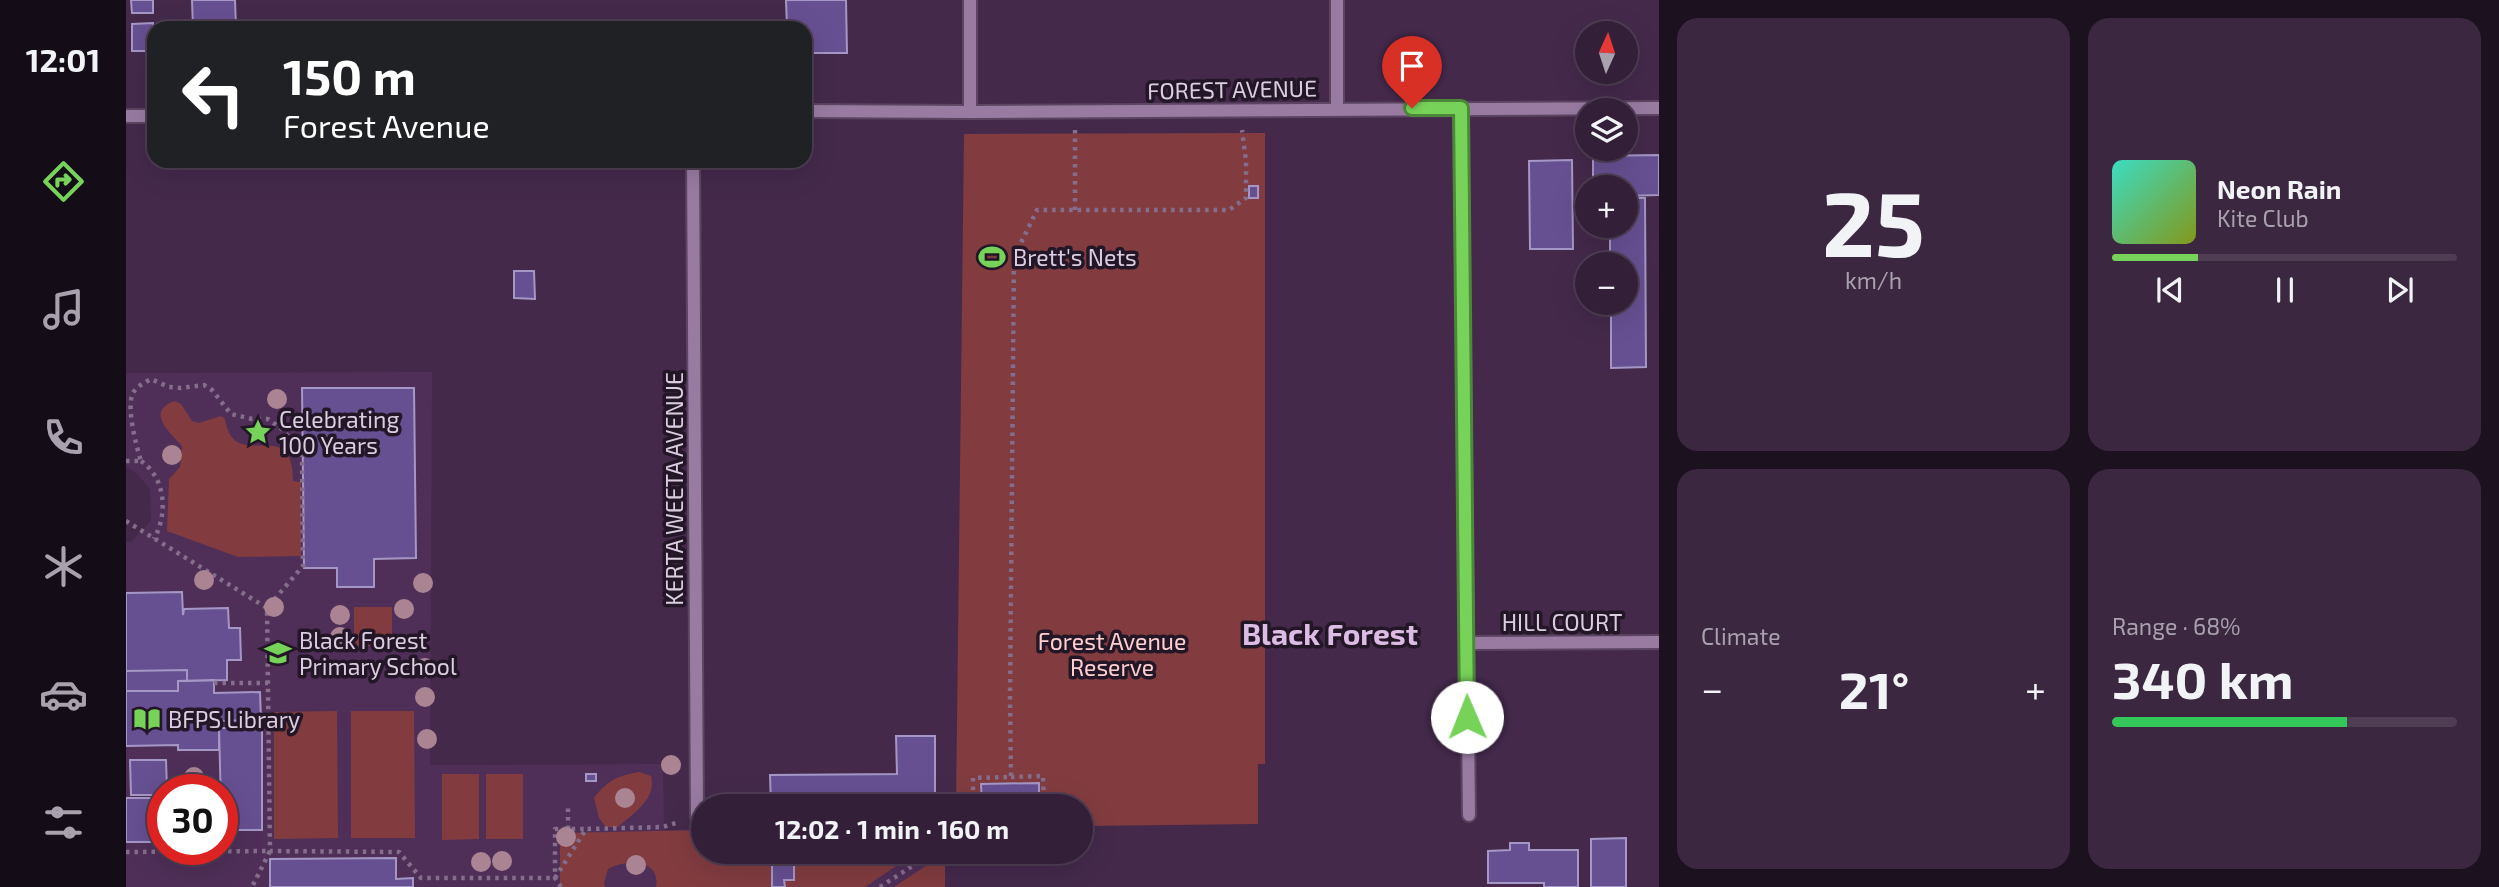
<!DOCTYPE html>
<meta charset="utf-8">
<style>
body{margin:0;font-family:"Exo 2",sans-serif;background:#3b2740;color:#f1f3f6;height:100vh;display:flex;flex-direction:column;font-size:26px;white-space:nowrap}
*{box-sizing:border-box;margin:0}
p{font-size:23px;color:#a9a2ae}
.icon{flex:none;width:38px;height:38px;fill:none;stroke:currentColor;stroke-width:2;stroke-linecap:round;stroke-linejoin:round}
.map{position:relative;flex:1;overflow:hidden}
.drawer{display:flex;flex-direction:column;gap:18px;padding:18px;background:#1c111f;width:840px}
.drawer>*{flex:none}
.hud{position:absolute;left:21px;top:21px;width:665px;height:147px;border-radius:21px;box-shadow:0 7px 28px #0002,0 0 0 2px #4e3d53;background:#202124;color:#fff;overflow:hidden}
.needle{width:46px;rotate:3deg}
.fabs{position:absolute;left:1449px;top:21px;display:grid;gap:14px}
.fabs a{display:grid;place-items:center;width:63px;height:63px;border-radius:50%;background:#331f38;box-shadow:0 7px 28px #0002,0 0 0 2px #4e3d53;font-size:35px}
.speed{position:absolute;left:21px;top:774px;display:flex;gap:14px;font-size:35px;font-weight:700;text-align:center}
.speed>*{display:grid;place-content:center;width:91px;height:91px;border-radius:50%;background:#331f38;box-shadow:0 7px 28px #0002,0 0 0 2px #4e3d53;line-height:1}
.speed .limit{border:10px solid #d22;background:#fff;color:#111}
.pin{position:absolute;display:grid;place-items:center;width:60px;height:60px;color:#fff;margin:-72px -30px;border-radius:50% 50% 50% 0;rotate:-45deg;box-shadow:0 0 7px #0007}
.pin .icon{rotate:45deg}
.me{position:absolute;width:77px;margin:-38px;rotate:359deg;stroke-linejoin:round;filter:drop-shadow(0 0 5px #0008)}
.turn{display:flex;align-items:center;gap:24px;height:147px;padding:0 21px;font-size:32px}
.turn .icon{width:91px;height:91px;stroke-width:2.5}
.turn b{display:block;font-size:49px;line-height:60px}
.big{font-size:52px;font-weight:700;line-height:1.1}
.drawer .tile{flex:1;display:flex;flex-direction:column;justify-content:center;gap:10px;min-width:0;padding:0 24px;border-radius:21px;background:#3b2740}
.drawer .dial{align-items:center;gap:0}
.dial b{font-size:91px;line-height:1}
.song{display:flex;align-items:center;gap:21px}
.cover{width:84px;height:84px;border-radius:10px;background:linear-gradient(135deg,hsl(170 70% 55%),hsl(70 70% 35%))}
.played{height:7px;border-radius:4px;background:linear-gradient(90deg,#77d259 25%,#4e3d53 25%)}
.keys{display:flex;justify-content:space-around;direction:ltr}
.heat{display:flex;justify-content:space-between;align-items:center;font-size:38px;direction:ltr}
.charge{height:10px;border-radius:5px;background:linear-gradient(90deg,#34c759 68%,#4e3d53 0)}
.drawer .tiles{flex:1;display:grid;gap:18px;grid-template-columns:repeat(2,1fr)}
.trip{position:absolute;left:565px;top:794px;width:402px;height:70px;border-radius:35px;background:#331f38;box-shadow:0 7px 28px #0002,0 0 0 2px #4e3d53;font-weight:700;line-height:70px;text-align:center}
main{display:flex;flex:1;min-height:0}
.dock{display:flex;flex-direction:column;width:126px;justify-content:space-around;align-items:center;background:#140c16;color:#a9a2ae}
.dock .icon{width:49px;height:49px}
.dock .current{color:#77d259}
.dock b{font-size:32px;color:#f1f3f6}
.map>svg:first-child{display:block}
.built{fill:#4f2f58;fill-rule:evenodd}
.green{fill:#823c40}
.building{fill:#675092;stroke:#a597c5;stroke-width:2}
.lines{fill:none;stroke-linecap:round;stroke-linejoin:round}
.minor-casing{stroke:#5c4562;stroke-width:16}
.path{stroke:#856e8b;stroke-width:4.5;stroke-dasharray:3.5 5;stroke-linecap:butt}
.minor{stroke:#997ba2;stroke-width:12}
.tree{fill:#ab8494}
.route-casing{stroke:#4d883a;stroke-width:18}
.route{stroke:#77d259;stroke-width:12}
.labels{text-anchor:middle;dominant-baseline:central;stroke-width:7;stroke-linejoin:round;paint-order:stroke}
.street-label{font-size:23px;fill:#dccce1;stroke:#231727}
.poi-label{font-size:23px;fill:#dccce1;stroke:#231727;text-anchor:start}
.park-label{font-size:23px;fill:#ffcfcf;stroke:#231727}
.district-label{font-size:30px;font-weight:bold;fill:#dcbbe5;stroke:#231727}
</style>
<main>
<nav class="dock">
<b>12:01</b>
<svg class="icon current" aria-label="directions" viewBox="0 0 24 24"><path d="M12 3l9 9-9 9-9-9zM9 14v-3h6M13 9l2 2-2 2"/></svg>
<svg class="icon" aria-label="music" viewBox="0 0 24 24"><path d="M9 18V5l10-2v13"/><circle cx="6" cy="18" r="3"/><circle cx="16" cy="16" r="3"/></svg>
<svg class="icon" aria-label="phone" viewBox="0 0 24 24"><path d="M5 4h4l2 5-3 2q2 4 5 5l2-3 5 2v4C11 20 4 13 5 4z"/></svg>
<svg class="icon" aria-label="climate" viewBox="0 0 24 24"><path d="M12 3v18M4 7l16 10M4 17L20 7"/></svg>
<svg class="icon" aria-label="car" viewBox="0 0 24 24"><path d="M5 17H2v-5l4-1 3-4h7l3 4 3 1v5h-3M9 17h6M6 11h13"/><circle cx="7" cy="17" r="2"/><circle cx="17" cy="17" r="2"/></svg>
<svg class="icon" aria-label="filters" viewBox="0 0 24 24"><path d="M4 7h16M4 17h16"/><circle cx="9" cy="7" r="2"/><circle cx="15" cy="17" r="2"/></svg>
</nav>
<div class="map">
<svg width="1533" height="887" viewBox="0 0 1533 887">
<rect width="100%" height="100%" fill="#44294b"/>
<path class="built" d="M 306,372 L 304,765 L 537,764 L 538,830 L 577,830 L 578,852 L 820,852 L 819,887 L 0,887 L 0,542 L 5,542 L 25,521 L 24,490 L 11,473 L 0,467 L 0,373 ZM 37,789 L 96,789 L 96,849 L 37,849 Z"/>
<path class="green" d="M 1139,133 L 1139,764 L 1132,764 L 1132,824 L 956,826 L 956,807 L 830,807 L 838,134 Z
M 49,401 L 55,404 L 66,421 L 73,423 L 95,416 L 99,419 C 108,476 167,412 167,481 L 175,482 L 175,556 L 112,557 L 41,531 L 43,479 L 54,467 L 56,446 C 45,434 18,411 49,401 Z
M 228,607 L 266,607 L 266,646 L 228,646 Z
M 211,711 L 212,838 L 148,839 L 148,712 Z
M 288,711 L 289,838 L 225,838 L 225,711 Z
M 513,772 L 525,776 C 531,799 508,813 492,827 L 480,827 L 473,818 L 468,798 C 482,780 491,776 513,772 Z
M 316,774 L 353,774 L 353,839 L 316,840 Z
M 360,774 L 397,774 L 397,839 L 360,839 Z
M 577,830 L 578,852 L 791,852 L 739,887 L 530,887 C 535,858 499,859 482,869 L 478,883 L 479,887 L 434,887 L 434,837 L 437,833 Z
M 819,853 L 819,887 L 768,887 Z"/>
<path class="building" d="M 5,0 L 27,0 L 27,13 L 6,13 Z
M 66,0 L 109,0 L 110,28 L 67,28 Z
M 660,0 L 720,0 L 721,53 L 679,53 L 679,28 L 661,28 Z
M 27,23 L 27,51 L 6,51 L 6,24 Z
M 1533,155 L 1533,195 L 1500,196 L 1500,187 L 1467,187 L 1467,156 Z
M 1446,160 L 1447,249 L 1404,249 L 1403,161 Z
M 1123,186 L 1132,186 L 1132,198 L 1123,198 Z
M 1500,198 L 1519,198 L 1520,367 L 1485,368 L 1485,303 L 1500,303 L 1500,264 L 1484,264 L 1484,226 L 1500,226 Z
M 388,271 L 408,271 L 409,299 L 388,298 Z
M 176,388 L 288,388 L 290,558 L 248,559 L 248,587 L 211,587 L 211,568 L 178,568 Z
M 56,592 L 57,615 L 58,609 L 102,608 L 103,628 L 114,628 L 115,660 L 101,660 L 101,680 L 61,681 L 61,670 L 0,671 L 0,593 Z
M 61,670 L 61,681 L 52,681 L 52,691 L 0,691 L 0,671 Z
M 88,680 L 88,693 L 134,692 L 135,720 L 93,721 L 93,750 L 52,750 L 52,745 L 0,746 L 0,691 L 52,691 L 52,681 Z
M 93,728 L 136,728 L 136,830 L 105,830 L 105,842 L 96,842 Z
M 770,736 L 809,736 L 809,807 L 645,807 L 644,775 L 771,774 Z
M 4,760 L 40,760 L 41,789 L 37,789 L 37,795 L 5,795 Z
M 460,774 L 470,774 L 470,781 L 460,781 Z
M 913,783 L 913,804 L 903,804 L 903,807 L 865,807 L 865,804 L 856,804 L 855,784 Z
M 0,798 L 37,798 L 37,842 L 0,842 Z
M 1500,838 L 1500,887 L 1465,887 L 1465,839 Z
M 1384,843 L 1403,843 L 1403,850 L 1452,850 L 1452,887 L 1418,887 L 1418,883 L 1362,883 L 1362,851 L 1384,850 Z
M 646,852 L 668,852 L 668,880 L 658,880 L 659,887 L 646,887 Z
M 270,858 L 270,879 L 287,878 L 287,887 L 144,887 L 144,859 Z"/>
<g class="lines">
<g class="minor-casing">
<path id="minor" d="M 844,0 L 844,112
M 1211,0 L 1211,109
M 1335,108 L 1343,815
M 679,111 L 844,112 L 1533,108
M 0,116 L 28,116
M 567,161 L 571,817
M 1340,643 L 1533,642"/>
</g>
<path class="path" d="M 949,210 L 949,130
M 0,461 L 15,461 C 10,445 0,407 7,393 C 11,386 18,383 25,379 L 43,387 L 55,388 L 78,385 L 86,390 L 105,414 L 126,419 L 142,419 L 156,429 L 176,453 L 177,566 L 141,608
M 15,461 C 40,478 42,514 28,539
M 0,521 L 141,608 L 144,851 L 273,852 L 295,878 L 429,878
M 88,683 L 142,683
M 885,777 L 917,776 L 918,803
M 847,807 L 847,778 L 885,777 L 884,698 L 888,257 L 911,210 L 1103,210 L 1120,198 L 1120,161 L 1116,130
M 442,829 L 442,806
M 0,852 L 144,851 L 126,887
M 429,878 L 460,829 L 537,827 L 553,822
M 435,887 L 429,878 L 429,829 L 459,829
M 754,887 L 808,852"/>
<use href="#minor" class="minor"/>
</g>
<g class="tree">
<circle cx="151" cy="399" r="10"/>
<circle cx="46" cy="455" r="10"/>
<circle cx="78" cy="580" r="10"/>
<circle cx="297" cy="583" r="10"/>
<circle cx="148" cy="607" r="10"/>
<circle cx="278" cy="609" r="10"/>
<circle cx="214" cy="615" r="10"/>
<circle cx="214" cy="637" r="10"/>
<circle cx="299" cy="668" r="10"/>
<circle cx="299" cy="697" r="10"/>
<circle cx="301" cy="739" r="10"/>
<circle cx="545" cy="765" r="10"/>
<circle cx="68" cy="777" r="10"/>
<circle cx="499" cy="798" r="10"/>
<circle cx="440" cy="837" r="10"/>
<circle cx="376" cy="861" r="10"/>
<circle cx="355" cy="862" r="10"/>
<circle cx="510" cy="865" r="10"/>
</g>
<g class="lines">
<g class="route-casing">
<path id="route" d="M 1286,108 L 1335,108 L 1341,717"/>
</g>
<use href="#route" class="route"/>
</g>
<defs>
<g id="stadium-bare" transform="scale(2.1)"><path d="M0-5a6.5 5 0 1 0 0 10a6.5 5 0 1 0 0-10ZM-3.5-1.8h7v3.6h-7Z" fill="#77d259" stroke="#231727" stroke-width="2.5" paint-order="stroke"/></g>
<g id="sight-bare" transform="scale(2.1)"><path d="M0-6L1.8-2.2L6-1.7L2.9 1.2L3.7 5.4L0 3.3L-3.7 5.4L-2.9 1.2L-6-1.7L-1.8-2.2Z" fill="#77d259" stroke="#231727" stroke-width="2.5" paint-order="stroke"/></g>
<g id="school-bare" transform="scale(2.1)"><path d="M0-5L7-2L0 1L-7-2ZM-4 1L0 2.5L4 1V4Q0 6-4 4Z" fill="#77d259" stroke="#231727" stroke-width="2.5" paint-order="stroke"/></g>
<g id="library-bare" transform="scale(2.1)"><path d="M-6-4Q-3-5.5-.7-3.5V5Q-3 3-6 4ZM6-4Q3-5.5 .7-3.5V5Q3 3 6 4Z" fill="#77d259" stroke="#231727" stroke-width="2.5" paint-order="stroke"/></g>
</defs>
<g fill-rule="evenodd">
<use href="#stadium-bare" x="866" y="257"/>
<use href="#sight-bare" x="132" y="432"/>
<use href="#school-bare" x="152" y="653"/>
<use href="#library-bare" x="21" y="719"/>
</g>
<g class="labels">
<g class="street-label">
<text transform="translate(1106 89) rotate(-1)">FOREST AVENUE</text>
<text transform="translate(548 489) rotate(-90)">KERTA WEETA AVENUE</text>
<text x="1436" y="622">HILL COURT</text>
</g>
<g class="poi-label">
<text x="887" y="257">Brett's Nets</text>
<text x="153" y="419">Celebrating<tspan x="153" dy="26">100 Years</tspan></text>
<text x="173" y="640">Black Forest<tspan x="173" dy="26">Primary School</tspan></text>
<text x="42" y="719">BFPS Library</text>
</g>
<g class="park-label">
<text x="986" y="641">Forest Avenue<tspan x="986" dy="26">Reserve</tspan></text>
</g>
<g class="district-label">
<text x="1204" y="633">Black Forest</text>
</g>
</g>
</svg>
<div class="fabs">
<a><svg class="needle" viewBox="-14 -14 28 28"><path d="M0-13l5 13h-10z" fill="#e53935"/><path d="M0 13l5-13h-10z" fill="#a9a2ae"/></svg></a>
<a><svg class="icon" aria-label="layers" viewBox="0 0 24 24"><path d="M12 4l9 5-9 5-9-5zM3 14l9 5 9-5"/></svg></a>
<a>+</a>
<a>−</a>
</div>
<div class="speed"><div class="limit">30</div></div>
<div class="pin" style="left:1286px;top:108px;background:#d93025"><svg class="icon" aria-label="arrive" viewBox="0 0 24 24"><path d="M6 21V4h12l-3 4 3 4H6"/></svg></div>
<svg class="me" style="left:1341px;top:717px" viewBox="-20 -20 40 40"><circle r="19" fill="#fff"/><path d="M0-13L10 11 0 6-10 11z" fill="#77d259"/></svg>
<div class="trip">12:02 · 1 min · 160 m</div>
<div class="hud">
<div class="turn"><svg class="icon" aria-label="left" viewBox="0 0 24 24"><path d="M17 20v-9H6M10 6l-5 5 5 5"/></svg><div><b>150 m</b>Forest Avenue</div></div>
</div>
</div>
<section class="drawer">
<div class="tiles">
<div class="tile dial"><b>25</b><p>km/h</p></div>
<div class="tile">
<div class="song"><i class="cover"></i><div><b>Neon Rain</b><p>Kite Club</p></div></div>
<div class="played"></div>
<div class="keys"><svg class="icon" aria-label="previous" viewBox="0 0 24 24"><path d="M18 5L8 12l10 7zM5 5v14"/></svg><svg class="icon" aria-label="pause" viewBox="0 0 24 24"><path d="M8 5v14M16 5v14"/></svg><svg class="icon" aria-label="next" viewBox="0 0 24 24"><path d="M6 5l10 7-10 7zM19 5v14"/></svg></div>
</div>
<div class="tile"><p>Climate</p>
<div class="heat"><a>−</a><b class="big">21°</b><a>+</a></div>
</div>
<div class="tile"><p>Range · 68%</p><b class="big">340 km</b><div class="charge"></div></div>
</div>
</section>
</main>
